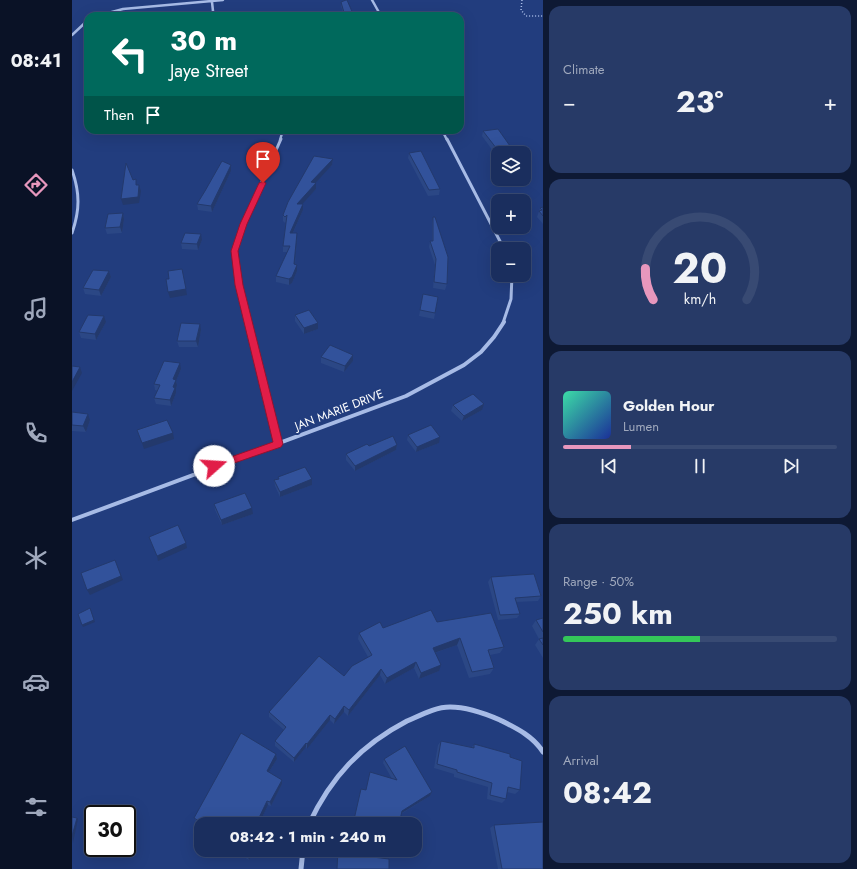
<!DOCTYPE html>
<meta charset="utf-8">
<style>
body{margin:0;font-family:Jost,sans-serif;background:#273a67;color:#f1f3f6;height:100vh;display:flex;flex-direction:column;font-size:15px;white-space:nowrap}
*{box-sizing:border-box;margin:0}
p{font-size:13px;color:#9fa8bc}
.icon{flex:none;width:22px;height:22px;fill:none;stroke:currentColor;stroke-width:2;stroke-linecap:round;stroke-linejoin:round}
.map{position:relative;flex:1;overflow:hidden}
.side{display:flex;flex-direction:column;gap:6px;padding:6px;background:#0e1934;width:314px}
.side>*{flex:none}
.banner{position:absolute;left:12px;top:12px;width:380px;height:122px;border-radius:12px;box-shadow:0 4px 16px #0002,0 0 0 1px #384a73;background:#00695c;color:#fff;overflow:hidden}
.controls{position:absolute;left:419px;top:146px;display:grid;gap:8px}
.controls a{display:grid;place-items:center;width:40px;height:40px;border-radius:8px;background:#1a2e5e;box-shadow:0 4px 16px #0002,0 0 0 1px #384a73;font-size:20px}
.speed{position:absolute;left:12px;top:805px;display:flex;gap:8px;font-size:20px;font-weight:700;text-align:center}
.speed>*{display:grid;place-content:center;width:52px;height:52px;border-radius:50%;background:#1a2e5e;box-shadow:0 4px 16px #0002,0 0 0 1px #384a73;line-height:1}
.speed .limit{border:2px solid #111;border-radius:6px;background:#fff;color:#111}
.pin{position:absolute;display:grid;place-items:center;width:34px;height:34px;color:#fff;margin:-41px -17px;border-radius:50% 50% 50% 0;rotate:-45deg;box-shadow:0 0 4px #0007}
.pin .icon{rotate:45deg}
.me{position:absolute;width:44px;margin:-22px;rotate:71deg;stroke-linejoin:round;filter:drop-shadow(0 0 3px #0008)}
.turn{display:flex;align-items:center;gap:14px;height:84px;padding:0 20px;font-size:18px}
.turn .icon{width:52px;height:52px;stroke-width:2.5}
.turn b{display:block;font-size:28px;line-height:34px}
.then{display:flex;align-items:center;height:38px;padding:0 20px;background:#0003;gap:8px;font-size:15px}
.big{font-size:30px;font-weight:700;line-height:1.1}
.side .card{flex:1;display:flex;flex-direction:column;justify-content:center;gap:6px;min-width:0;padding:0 14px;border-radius:12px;background:#273a67}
.side .dial{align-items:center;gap:0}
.dial svg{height:104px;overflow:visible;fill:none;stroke:#384a73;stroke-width:7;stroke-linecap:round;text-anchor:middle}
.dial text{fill:#f1f3f6;stroke:none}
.song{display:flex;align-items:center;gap:12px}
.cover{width:48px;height:48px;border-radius:6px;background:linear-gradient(135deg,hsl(160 70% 55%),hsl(230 70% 35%))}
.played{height:4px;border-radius:2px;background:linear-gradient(90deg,#e797bd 25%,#384a73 25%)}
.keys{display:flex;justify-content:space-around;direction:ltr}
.heat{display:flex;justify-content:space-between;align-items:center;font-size:22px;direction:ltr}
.charge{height:6px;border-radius:3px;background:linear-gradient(90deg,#34c759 50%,#384a73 0)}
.trip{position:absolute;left:122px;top:817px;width:228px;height:40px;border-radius:12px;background:#1a2e5e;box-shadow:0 4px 16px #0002,0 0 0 1px #384a73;font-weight:700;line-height:40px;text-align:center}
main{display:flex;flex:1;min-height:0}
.tabs{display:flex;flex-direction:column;width:72px;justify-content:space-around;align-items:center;background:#0a1226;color:#9fa8bc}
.tabs .icon{width:28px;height:28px}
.tabs .active{color:#e797bd}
.tabs b{font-size:18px;color:#f1f3f6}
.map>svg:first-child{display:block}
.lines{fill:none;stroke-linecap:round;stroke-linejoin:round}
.path{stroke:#a7bbe6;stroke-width:1.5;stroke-dasharray:1 2;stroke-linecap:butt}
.minor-far3{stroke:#a7bbe6;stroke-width:2.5}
.minor-far2{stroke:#a7bbe6;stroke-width:3}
.minor-far1{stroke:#a7bbe6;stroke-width:4}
.minor{stroke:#a7bbe6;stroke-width:5}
.wall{fill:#2b4785}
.shaded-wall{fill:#23396c}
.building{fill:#32529b;stroke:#23396c}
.route{fill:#e11d48;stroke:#92132f}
.labels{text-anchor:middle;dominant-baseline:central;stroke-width:4;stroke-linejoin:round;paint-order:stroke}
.street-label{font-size:12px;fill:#fff;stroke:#223d7e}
</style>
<main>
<nav class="tabs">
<b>08:41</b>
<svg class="icon active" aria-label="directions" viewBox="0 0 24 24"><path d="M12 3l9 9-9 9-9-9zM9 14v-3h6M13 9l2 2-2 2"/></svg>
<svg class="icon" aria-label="music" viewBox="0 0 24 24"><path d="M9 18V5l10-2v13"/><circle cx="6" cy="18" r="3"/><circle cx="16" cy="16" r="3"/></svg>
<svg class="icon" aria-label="phone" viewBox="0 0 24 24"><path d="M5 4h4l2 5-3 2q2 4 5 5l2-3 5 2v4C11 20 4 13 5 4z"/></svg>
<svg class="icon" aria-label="climate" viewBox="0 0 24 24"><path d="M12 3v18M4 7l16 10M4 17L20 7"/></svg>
<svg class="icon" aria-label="car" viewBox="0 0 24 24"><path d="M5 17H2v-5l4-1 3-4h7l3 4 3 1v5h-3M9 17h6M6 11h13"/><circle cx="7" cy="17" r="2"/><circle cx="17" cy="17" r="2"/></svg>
<svg class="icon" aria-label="filters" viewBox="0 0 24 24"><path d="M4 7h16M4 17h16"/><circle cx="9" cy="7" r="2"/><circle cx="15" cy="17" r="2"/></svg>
</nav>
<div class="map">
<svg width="471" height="869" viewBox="0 0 471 869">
<rect width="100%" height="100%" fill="#223d7e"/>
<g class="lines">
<path class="path" d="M 450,0 L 449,10 L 454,16 L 471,16"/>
<path class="minor-far3" d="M 300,0 L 309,16
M 25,16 L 51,9 L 151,0
M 138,16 L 141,11 L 140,2
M 0,35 L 16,20
M 370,130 L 375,140
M 208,140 L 211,130"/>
<path class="minor-far2" d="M 375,139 L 432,249
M 0,170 C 8,193 8,210 0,233
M 176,323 L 167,285 L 163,251 L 177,211 L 209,139
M 431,323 L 439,299 L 440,275"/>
<path class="minor-far1" d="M 176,322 L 206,444
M 0,520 L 334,396 L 392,365 L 409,352 L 422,337 L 432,322"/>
<path class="minor" d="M 237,824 C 259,777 289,745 335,721 C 349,715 363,707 378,707 C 395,707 412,713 428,720 C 444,728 461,736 471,752
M 229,869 L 231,850"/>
</g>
<path class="wall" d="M 269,2 L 282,16 L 272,16 L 269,6 Z
M 411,131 L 443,153 L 426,153 L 426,158 L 410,136 Z
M 337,153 L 368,189 L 367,195 L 356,196 L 336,158 Z
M 261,159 L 260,165 L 243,183 L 244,189 L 230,204 L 231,210 L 221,233 L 225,239 L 223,265 L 225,271 L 220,283 L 217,285 L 204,282 L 204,276 L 215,252 L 211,252 L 211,246 L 214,222 L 213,223 L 211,221 L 211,215 Z
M 159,165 L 159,171 L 140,212 L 126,210 L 125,204 Z
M 471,207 L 471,224 L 465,217 L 468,208 Z
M 51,213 L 52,219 L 50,233 L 35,234 L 33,228 Z
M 361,217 L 375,284 L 373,290 L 361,288 L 363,265 L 357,247 L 358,241 L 360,241 L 360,223 Z
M 130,240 L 126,250 L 110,249 L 109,243 Z
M 37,271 L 39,277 L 29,296 L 13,294 L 11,288 Z
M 351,294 L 366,297 L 362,319 L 347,316 Z
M 223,315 L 246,323 L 246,329 L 232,334 L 223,321 Z
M 34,322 L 24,340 L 9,338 L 7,332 Z
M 129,330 L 126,347 L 107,347 L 105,341 Z
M 281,355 L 281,361 L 272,372 L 249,363 L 249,357 Z
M 109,369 L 104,381 L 105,385 L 104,389 L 104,393 L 99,406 L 84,404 L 82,398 L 86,391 L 83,390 L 82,384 Z
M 381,405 L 410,410 L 390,421 L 379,411 Z
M 0,412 L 18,420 L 14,432 L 0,431 Z
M 336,435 L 367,443 L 344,452 L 335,440 Z
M 325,445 L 324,450 L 283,471 L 274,460 L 274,454 L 297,446 Z
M 206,477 L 240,479 L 240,485 L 208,497 L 203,486 L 202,480 L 206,479 Z
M 142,504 L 181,514 L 150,525 L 143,510 Z
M 419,577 L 469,596 L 466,601 L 444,602 L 448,614 L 445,618 L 426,620 L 416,582 Z
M 471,618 L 471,658 L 463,645 L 467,639 L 460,626 L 464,620 Z
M 365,622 L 432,647 L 428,653 L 418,655 L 422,668 L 418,674 L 397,678 L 385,645 L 363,653 L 367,671 L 347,679 L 342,668 L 313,684 L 308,675 L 276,716 L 272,712 L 262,724 L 258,720 L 235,749 L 234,747 L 222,762 L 203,746 L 203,741 L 212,730 L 197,717 L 197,712 L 272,676 L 296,657 L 286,639 L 287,633 L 311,628 Z
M 369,741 L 400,747 L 402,744 L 438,757 L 448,790 L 443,794 L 435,792 L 434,799 L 430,803 L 415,799 L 416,787 L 382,777 L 382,774 L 362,768 L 366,745 Z
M 204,754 L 205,759 L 197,772 L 210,784 L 199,806 L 196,805 L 187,824 L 129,824 L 124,821 L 122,818 Z
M 312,759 L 360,792 L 358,796 L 329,814 L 320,779 L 311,763 Z
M 422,825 L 471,869 L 426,869 L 418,828 Z
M 160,850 L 182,850 L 177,860 Z"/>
<path class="shaded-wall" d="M 261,159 L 260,165 L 239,188 L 239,182 Z
M 159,165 L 159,171 L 140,212 L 139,206 Z
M 244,183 L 244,189 L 225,210 L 225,204 Z
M 67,185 L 69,191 L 67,203 L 51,205 L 49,199 Z
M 231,204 L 231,210 L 218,239 L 218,233 Z
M 51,213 L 52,219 L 50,233 L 48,227 Z
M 225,233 L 225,239 L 222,271 L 222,264 Z
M 129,234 L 130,240 L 126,250 L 125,244 Z
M 225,265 L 225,271 L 220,283 L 217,285 L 217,279 Z
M 37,271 L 39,277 L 29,296 L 27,290 Z
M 114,289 L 115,295 L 98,298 L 96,292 Z
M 32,316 L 34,322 L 24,340 L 23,334 Z
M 246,323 L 246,329 L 232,334 L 232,328 Z
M 128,324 L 129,330 L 126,347 L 124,341 Z
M 281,355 L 281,361 L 272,372 L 273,366 Z
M 108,363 L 109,369 L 104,381 L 105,385 L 104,389 L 104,393 L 99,406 L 98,400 L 101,387 L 101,379 Z
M 8,367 L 10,373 L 0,391 L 0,382 Z
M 412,404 L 410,410 L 390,421 L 392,416 Z
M 16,414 L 18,420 L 14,432 L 11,426 Z
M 101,433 L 102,439 L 72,449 L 70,443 Z
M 368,437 L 367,443 L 344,452 L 345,447 Z
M 325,445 L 324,450 L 283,471 L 283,466 Z
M 240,479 L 240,485 L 208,497 L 208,492 Z
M 180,508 L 181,514 L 150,525 L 149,520 Z
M 114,543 L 115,548 L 86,561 L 85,556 Z
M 43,560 L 51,580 L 18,595 L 15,590 Z
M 18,608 L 23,622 L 11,627 L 10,625 Z
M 388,638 L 385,645 L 359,654 L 361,648 Z
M 344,662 L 342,668 L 313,684 L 315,678 Z
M 369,665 L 367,671 L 347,679 L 349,673 Z
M 309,669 L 308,675 L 276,716 L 277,710 Z
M 272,706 L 272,712 L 262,724 L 263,719 Z
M 258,715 L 258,720 L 235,749 L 235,744 Z
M 234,743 L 234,747 L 222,762 L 222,758 Z
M 204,754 L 205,759 L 195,775 L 195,771 Z
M 210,780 L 210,784 L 199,806 L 198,802 Z
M 360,792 L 358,796 L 328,814 L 330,811 Z
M 195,801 L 196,805 L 187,824 L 184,824 Z
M 5,818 L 6,819 L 1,843 L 0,836 Z
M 179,850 L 182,850 L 177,860 L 176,857 Z"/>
<path class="building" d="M 274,0 L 275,0 L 282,16 L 273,16 L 269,2 Z
M 426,129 L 443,153 L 428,153 L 411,131 Z
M 349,151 L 368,189 L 357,190 L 337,153 Z
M 242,156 L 261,159 L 239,182 L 244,183 L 225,204 L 231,204 L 218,233 L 225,233 L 222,264 L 225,265 L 220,277 L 217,279 L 204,276 L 218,246 L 211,246 L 215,215 L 213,217 L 211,215 L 216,202 Z
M 150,161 L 159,165 L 139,206 L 125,204 L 133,191 Z
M 54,163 L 61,180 L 64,179 L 64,185 L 67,185 L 66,197 L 49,199 Z
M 471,207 L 471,216 L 467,211 L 470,210 L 468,208 Z
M 51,213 L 48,227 L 33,228 L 36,214 Z
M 361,217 L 363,217 L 376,257 L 375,284 L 362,282 L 364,259 L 358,241 L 361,241 Z
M 113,233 L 129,234 L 125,244 L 109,243 Z
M 110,269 L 114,289 L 96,292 L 94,279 L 97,279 L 96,271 Z
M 21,270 L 37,271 L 27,290 L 11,288 Z
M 351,294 L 366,297 L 363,313 L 348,310 Z
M 237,310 L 246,323 L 232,328 L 223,315 Z
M 16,315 L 32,316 L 23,334 L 7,332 Z
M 109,323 L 128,324 L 124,341 L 105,341 Z
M 258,345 L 281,355 L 273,366 L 249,357 Z
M 92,361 L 108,363 L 101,379 L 104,380 L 101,387 L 103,388 L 98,400 L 82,398 L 88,385 L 82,384 Z
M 0,366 L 8,367 L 0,382 Z
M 401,394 L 412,404 L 392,416 L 381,405 Z
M 0,412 L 16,414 L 11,426 L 0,425 Z
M 95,420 L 101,433 L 70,443 L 65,430 Z
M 359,425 L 368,437 L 345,447 L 336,435 Z
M 321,436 L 325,445 L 283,466 L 274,454 L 295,444 L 297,446 Z
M 233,467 L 240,479 L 208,492 L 202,480 L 207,479 L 206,477 Z
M 173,493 L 180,508 L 149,520 L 142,504 Z
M 106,525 L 114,543 L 85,556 L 77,537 Z
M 43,560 L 49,576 L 15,590 L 9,573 Z
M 462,574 L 469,596 L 443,598 L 448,614 L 428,615 L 419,577 Z
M 18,608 L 22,620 L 10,625 L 6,614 Z
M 359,610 L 365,622 L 419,613 L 432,647 L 416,650 L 422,668 L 400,672 L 388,638 L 361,648 L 369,665 L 349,673 L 344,662 L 315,678 L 309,669 L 277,710 L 272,706 L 263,719 L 258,715 L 235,744 L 234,743 L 222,758 L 203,741 L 214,727 L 197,712 L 247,656 L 272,676 L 280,666 L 300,655 L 287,633 L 308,622 L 311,628 Z
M 471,618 L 471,632 L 464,620 Z
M 471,638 L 471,645 L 467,639 Z
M 169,733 L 204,754 L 195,771 L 210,780 L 198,802 L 195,801 L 184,824 L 132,824 L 122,818 Z
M 369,741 L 402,748 L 402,744 L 438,754 L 438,757 L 450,761 L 448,790 L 436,787 L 434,799 L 418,795 L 420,783 L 385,772 L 385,770 L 365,764 Z
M 333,746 L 360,792 L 330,811 L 327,824 L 281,824 L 289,789 L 294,790 L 298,772 L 325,780 L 312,759 Z
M 0,817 L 5,818 L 0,836 Z
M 471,822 L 471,869 L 430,869 L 422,825 Z
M 164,850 L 179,850 L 176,857 Z
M 266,850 L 292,850 L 292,856 L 317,859 L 317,869 L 265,869 Z"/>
<path class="route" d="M 191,181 L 194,183 L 175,224 L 166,251 L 171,285 L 211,444 L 209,447 L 142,470 L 138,466 L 139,464 L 201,442 L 163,285 L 159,251 L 168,224 L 187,183 Z"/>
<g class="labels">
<g class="street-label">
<text transform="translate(267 410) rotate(-21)">JAN MARIE DRIVE</text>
</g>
</g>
</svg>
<div class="controls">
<a><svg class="icon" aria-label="layers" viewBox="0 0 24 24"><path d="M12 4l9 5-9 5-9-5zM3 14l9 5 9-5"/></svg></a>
<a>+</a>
<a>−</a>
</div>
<div class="speed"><div class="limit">30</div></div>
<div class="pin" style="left:191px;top:183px;background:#d93025"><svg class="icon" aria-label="arrive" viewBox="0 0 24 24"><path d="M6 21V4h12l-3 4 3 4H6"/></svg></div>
<svg class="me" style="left:142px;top:466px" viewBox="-20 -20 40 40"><circle r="19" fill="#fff"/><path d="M0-13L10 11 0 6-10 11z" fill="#e11d48"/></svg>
<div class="trip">08:42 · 1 min · 240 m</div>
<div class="banner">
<div class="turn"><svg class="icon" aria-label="left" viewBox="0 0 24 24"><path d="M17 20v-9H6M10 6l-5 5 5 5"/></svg><div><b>30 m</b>Jaye Street</div></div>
<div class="then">Then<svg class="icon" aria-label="arrive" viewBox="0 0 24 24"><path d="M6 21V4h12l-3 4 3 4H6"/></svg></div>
</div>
</div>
<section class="side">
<div class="card"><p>Climate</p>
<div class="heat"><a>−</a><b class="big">23°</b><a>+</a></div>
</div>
<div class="card dial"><svg viewBox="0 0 100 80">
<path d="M14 69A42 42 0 1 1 86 69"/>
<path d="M14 69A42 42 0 0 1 8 45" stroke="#e797bd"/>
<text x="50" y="56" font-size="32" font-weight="700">20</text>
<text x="50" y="72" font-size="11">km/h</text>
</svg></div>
<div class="card">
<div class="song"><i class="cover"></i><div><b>Golden Hour</b><p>Lumen</p></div></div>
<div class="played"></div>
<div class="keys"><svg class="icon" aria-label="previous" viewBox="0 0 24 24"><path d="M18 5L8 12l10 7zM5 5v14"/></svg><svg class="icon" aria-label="pause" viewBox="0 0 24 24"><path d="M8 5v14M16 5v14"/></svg><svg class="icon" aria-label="next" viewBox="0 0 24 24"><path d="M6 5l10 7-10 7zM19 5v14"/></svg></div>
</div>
<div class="card"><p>Range · 50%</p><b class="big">250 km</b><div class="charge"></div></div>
<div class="card"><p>Arrival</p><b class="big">08:42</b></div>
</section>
</main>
